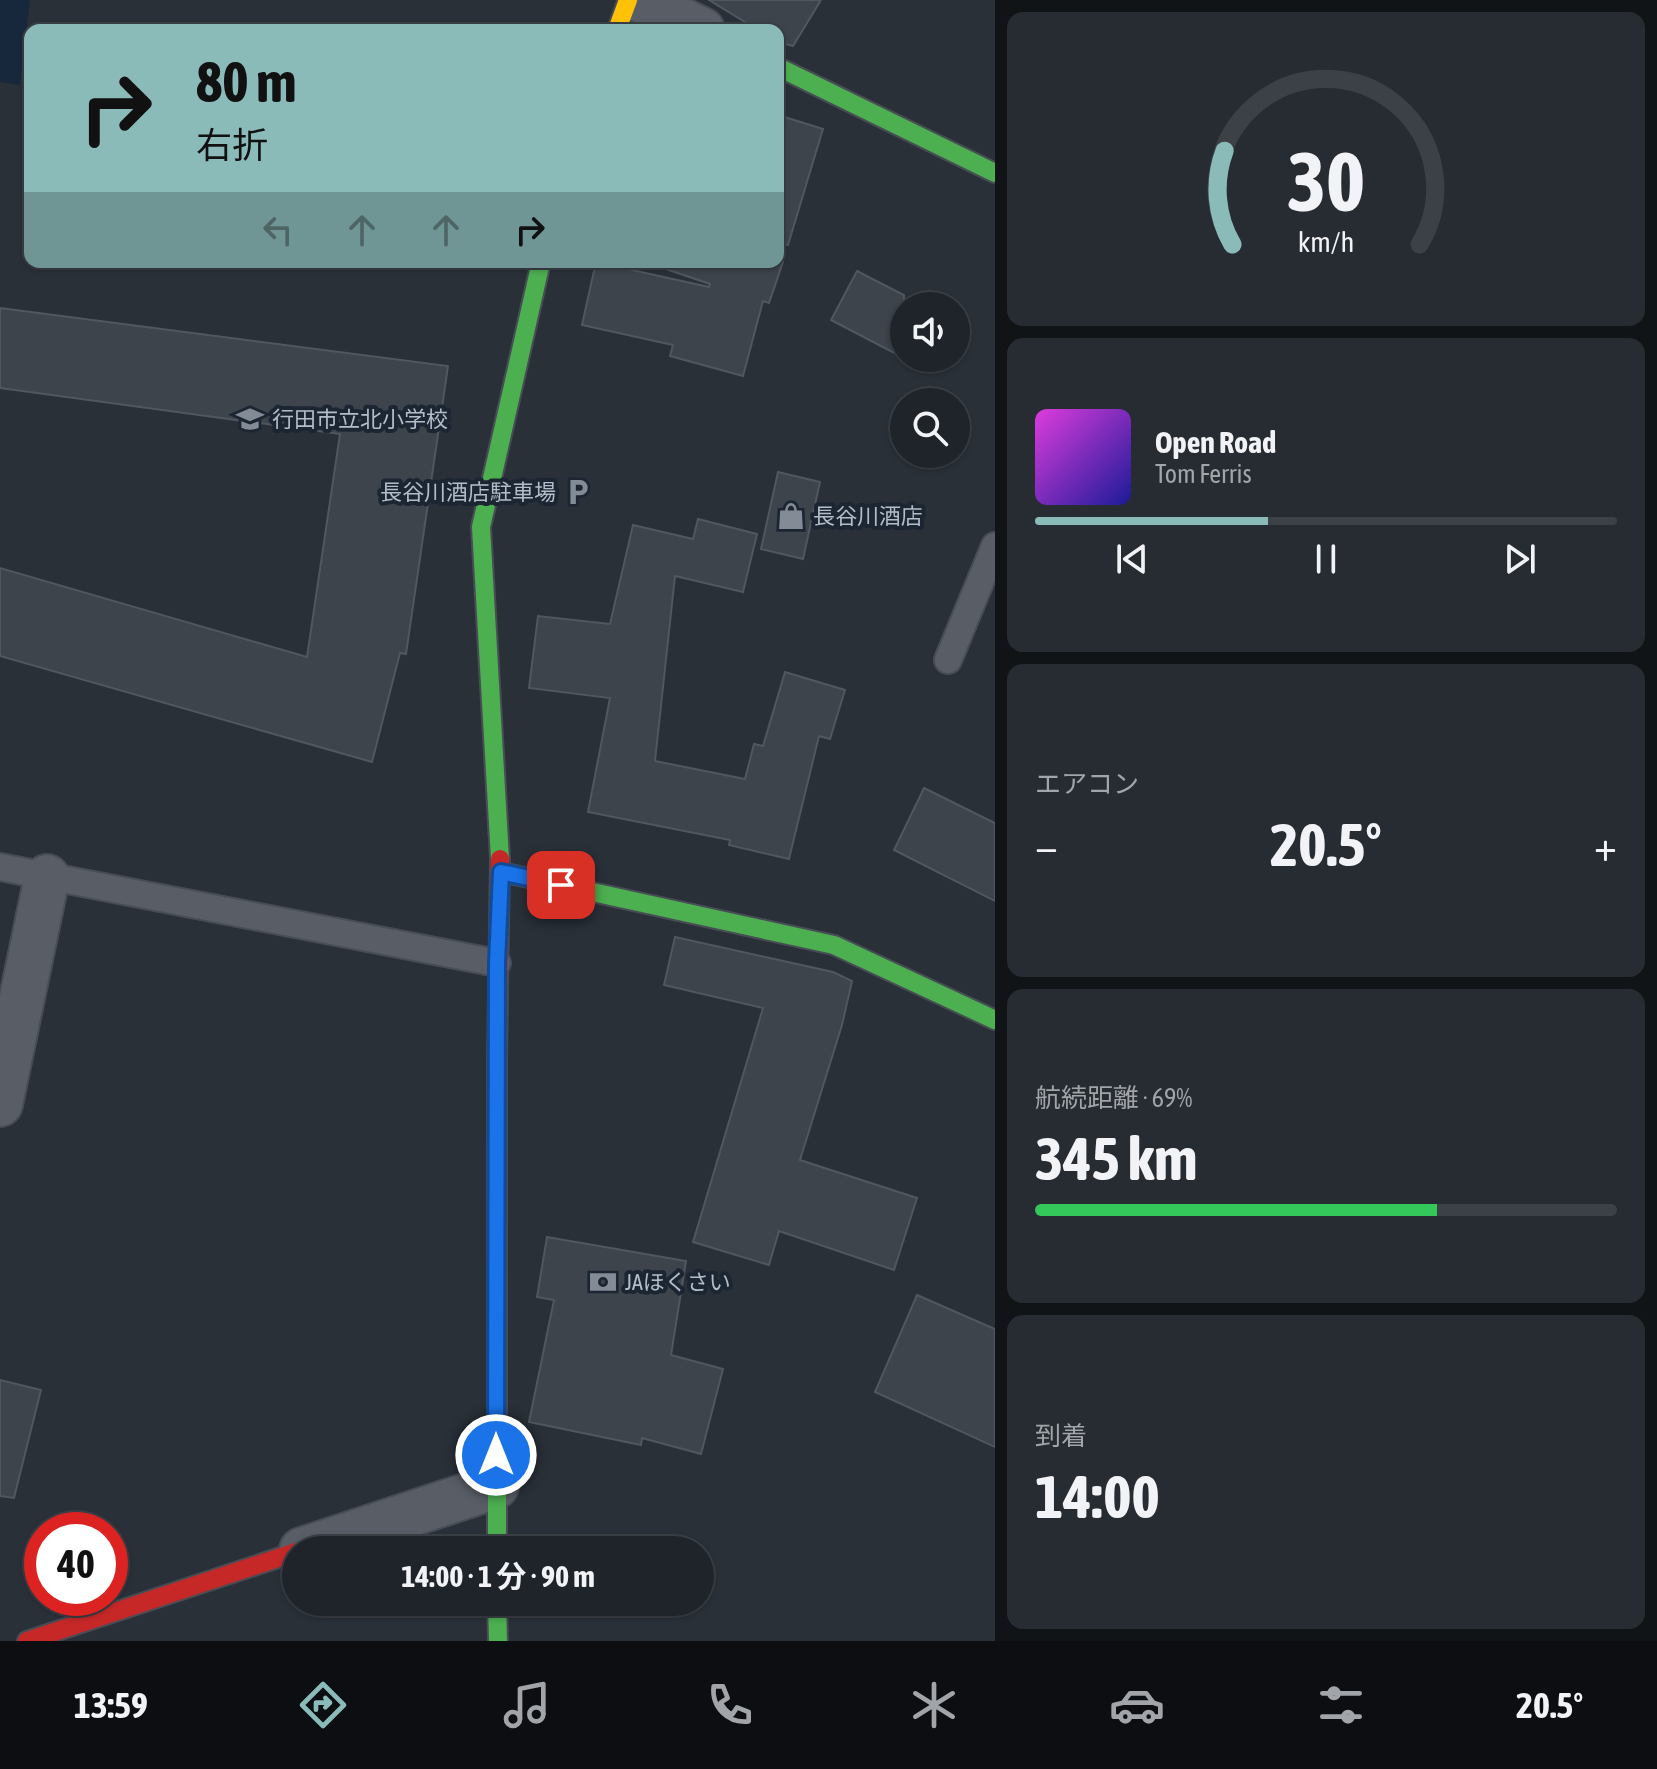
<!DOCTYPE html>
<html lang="ja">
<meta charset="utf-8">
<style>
body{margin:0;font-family:"Asap Condensed","Noto Sans JP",sans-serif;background:#272c32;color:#f1f3f6;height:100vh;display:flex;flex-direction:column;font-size:30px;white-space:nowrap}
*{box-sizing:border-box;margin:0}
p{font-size:26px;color:#a1a4a8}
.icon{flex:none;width:44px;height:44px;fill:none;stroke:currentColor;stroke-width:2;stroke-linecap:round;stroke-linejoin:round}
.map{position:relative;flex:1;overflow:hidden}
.panel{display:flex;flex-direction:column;gap:12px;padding:12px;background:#111417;width:662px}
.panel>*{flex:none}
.banner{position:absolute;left:24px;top:24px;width:760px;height:244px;border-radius:16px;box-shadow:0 2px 6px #0004,0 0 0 2px #3c4147;background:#8bbbb9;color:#111;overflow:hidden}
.fabs{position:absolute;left:890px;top:292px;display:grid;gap:16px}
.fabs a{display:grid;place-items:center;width:80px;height:80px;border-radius:50%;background:#1f242a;box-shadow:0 2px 6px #0004,0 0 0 2px #3c4147;font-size:40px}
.speed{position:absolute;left:24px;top:1512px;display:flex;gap:16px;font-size:40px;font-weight:700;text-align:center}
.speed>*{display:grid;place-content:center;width:104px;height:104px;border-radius:50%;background:#1f242a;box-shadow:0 2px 6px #0004,0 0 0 2px #3c4147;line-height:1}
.speed .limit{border:12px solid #d22;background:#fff;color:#111}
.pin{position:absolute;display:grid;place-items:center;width:68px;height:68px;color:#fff;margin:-34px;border-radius:16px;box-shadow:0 4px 12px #0006}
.me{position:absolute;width:88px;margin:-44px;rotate:0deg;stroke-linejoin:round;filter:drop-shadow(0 0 6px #0008)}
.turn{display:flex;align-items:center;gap:28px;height:168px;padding:0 40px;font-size:36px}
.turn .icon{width:104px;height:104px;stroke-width:2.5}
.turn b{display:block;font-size:56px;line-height:68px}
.lanes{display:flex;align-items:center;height:76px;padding:0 40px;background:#0003;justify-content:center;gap:40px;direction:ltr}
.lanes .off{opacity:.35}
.big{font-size:60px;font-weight:700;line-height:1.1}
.panel .widget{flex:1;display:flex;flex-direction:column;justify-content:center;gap:12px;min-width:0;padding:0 28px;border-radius:16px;background:#272c32}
.panel .dial{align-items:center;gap:0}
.dial svg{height:208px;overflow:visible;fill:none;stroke:#3c4147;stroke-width:7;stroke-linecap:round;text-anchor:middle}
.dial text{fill:#f1f3f6;stroke:none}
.song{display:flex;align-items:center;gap:24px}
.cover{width:96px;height:96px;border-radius:12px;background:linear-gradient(135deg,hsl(300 70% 55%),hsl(240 70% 35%))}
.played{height:8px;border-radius:4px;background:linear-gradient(90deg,#8bbbb9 40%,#3c4147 40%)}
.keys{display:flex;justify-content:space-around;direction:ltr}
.heat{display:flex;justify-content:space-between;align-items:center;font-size:44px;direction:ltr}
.charge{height:12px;border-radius:6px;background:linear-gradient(90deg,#34c759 69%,#3c4147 0)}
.trip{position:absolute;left:282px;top:1536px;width:432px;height:80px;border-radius:40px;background:#1f242a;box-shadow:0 2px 6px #0004,0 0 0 2px #3c4147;font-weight:700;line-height:80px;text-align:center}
.dock{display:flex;height:128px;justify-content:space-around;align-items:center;background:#0c0e11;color:#a1a4a8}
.dock .icon{width:56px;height:56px}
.dock .active{color:#8bbbb9}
.dock b{font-size:36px;color:#f1f3f6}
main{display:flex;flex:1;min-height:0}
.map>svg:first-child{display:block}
.water{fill:#18283c}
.building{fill:#3e444c;stroke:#51575f;stroke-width:2}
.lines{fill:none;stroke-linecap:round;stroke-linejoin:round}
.lane-casing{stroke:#474c55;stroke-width:30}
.street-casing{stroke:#474c55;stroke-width:48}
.fast-casing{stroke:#474c55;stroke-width:22}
.slow-casing{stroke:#474c55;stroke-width:22}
.jam-casing{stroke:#474c55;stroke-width:22}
.lane{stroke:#595e66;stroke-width:26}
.street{stroke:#595e66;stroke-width:44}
.fast{stroke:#4caf50;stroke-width:18}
.slow{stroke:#ffc107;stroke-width:18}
.jam{stroke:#c62828;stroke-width:18}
.route-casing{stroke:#114b97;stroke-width:20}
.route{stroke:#1a73e8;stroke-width:14}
.labels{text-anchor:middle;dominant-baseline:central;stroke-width:8;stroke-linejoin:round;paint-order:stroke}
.poi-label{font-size:22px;fill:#b3bcc9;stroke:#1c2633;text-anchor:start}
</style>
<main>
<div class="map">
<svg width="995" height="1641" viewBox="0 0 995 1641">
<rect width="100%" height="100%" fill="#293038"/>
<path class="water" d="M 0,0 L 30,0 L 20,85 L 0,82 Z"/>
<path class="building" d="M 709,0 L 821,0 L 793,46 L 778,42 L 778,30 L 758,30 Z
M 778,115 L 823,129 L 788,245 L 778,244 Z
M 596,262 L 709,287 L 710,284 L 666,269 L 668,262 L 783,262 L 769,303 L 763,301 L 743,376 L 670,356 L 673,345 L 582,325 Z
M 857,271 L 904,295 L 904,358 L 831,320 Z
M 0,308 L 448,366 L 406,654 L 400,653 L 372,762 L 0,656 L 0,568 L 307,657 L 340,434 L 0,388 Z
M 778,472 L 820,482 L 803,559 L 761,549 Z
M 698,519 L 757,534 L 743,592 L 675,576 L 655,761 L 745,779 L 754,744 L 763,746 L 785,672 L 845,690 L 830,739 L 819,736 L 789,859 L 729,845 L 730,840 L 588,812 L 610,698 L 529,688 L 538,616 L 610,624 L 633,525 L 693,539 Z
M 924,788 L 995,823 L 995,901 L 894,850 Z
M 675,937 L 833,972 L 852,981 L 842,1025 L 800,1160 L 917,1198 L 894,1270 L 779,1231 L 769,1265 L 693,1242 L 763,1008 L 664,985 Z
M 547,1237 L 686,1261 L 671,1355 L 723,1369 L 701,1454 L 642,1438 L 641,1445 L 529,1422 L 554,1300 L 537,1297 Z
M 917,1295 L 995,1329 L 995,1447 L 875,1392 Z
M 0,1380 L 41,1390 L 14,1498 L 0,1496 Z"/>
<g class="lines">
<g class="lane-casing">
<path id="lane" d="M 948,660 L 995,546
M 0,867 L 497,963"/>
</g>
<g class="street-casing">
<path id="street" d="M 640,0 L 702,30
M 0,1104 L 47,877
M 302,1550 L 496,1486"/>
</g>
<g class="fast-casing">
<path id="fast" d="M 778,67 L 995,173
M 500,859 L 481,527 L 541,262
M 501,872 L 834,945 L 995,1020
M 497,1062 L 497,1550
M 497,1602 L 498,1641"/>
</g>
<g class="slow-casing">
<path id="slow" d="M 617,30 L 628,0"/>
</g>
<g class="jam-casing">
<path id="jam" d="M 497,1062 L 500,859
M 27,1641 L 296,1552"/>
</g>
<use href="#lane" class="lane"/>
<use href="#street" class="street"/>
<use href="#fast" class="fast"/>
<use href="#slow" class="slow"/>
<use href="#jam" class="jam"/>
</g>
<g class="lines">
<g class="route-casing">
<path id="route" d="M 496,1455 L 497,963 L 501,872 L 561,885"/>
</g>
<use href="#route" class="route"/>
</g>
<defs>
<g id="school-bare" transform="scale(2.16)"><path d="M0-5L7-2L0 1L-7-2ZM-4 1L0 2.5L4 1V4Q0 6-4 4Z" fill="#838b96" stroke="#1c2633" stroke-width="2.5" paint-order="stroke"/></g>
<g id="parking-bare" transform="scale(2.16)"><path d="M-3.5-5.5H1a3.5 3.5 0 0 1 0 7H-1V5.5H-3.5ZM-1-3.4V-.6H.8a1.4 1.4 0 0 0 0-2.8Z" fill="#838b96" stroke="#1c2633" stroke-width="2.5" paint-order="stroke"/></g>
<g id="shop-bare" transform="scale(2.16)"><path d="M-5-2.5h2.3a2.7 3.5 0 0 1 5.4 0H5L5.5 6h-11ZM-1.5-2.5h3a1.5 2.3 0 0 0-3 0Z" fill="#838b96" stroke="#1c2633" stroke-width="2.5" paint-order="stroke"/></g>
<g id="bank-bare" transform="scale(2.16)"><path d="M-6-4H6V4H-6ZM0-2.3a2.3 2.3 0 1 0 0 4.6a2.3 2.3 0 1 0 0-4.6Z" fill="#838b96" stroke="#1c2633" stroke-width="2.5" paint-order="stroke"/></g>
</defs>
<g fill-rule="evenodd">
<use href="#school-bare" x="250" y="419"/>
<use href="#parking-bare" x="578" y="492"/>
<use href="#shop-bare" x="791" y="516"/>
<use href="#bank-bare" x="603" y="1282"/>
</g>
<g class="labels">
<g class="poi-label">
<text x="272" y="419">行田市立北小学校</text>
<text x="556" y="492" text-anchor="end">長谷川酒店駐車場</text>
<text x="813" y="516">長谷川酒店</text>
<text x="625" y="1282">JAほくさい</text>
</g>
</g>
</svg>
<div class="fabs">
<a><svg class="icon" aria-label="sound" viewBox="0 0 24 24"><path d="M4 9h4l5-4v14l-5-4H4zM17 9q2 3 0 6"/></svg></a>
<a><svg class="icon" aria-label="search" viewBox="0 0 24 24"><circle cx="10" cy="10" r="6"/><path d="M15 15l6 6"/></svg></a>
</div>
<div class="speed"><div class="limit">40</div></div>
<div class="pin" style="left:561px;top:885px;background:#d93025"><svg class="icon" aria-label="arrive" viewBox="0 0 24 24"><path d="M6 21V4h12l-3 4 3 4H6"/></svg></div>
<svg class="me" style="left:496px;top:1455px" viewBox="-20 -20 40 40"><circle r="17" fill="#1a73e8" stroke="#fff" stroke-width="3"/><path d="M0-11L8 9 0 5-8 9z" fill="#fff"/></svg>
<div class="trip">14:00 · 1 分 · 90 m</div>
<div class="banner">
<div class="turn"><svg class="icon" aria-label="right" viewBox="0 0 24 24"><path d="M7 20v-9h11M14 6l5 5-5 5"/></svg><div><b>80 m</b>右折</div></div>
<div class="lanes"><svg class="icon off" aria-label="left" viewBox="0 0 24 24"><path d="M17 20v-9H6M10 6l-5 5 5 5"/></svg><svg class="icon off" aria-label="ahead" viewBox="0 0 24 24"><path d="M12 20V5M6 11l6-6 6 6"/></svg><svg class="icon off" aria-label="ahead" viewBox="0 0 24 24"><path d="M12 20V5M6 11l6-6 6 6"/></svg><svg class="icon" aria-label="right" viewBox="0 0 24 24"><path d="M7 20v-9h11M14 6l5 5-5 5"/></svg></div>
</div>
</div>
<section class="panel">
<div class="widget dial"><svg viewBox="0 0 100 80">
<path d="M14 69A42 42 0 1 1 86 69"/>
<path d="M14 69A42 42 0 0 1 11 33" stroke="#8bbbb9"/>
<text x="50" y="56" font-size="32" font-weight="700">30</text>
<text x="50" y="72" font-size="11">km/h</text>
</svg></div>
<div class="widget">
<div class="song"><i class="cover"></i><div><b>Open Road</b><p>Tom Ferris</p></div></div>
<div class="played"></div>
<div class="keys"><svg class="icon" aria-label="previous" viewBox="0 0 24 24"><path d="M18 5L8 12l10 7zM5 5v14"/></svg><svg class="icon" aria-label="pause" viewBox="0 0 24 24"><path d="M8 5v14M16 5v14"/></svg><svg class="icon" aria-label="next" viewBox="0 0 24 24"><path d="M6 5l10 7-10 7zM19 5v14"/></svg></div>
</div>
<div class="widget"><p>エアコン</p>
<div class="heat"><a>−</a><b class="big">20.5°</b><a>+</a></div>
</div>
<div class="widget"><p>航続距離 · 69%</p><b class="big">345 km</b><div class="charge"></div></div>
<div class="widget"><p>到着</p><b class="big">14:00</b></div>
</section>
</main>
<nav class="dock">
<b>13:59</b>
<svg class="icon active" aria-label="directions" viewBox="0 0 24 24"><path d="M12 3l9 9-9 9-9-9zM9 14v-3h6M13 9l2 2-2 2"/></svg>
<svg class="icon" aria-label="music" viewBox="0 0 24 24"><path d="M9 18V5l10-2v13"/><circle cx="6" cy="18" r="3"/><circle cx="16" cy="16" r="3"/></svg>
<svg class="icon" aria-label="phone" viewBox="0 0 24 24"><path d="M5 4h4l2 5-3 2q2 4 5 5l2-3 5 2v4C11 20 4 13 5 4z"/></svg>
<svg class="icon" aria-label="climate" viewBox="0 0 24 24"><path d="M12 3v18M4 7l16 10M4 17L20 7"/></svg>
<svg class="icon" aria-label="car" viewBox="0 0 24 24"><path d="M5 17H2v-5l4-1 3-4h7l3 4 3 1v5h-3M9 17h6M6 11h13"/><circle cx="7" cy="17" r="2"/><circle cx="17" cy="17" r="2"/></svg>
<svg class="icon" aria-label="filters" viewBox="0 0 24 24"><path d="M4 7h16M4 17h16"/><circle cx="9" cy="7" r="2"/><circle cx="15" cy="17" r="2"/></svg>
<b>20.5°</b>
</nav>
